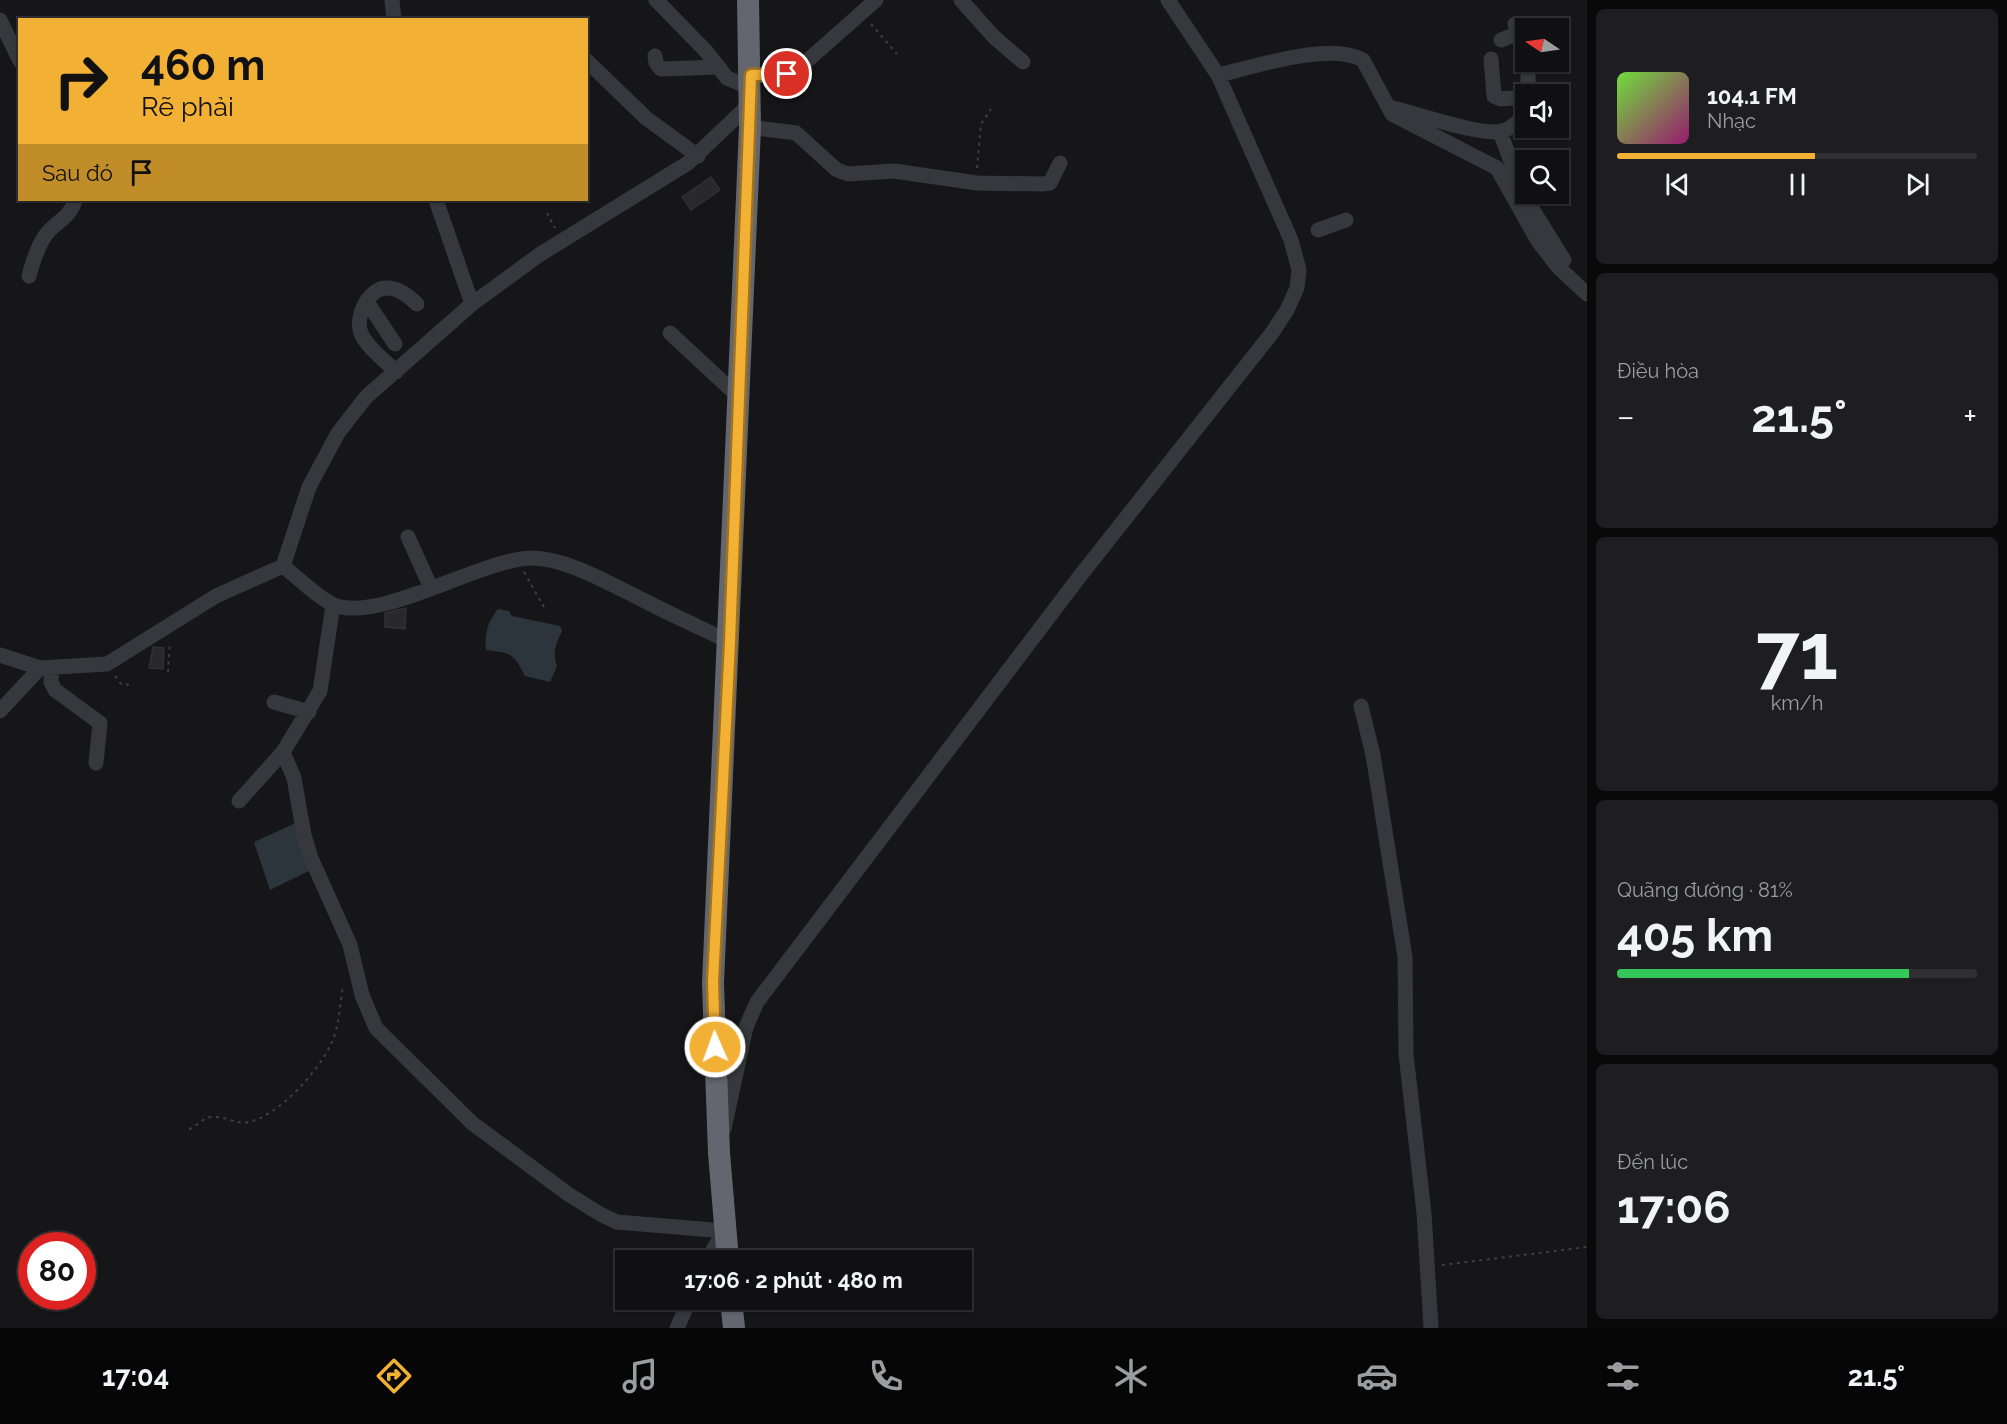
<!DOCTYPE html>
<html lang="vi">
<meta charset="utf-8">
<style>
body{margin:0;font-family:Raleway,sans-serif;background:#1e1e20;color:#f1f3f6;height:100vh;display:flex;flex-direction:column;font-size:22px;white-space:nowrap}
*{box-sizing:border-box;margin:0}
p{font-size:20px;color:#9c9d9f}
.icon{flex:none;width:33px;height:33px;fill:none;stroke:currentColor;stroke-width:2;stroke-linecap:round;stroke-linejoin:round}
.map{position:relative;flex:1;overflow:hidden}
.side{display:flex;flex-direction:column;gap:9px;padding:9px;background:#09090a;width:420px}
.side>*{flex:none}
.banner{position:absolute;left:18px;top:18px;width:570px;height:183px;border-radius:0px;box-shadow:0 2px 4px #0004,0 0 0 2px #303032;background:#f2b134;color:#111;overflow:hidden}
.needle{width:39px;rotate:283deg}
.fabs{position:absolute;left:1515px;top:18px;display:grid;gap:12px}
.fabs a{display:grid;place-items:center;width:54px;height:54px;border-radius:0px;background:#101012;box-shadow:0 2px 4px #0004,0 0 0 2px #303032;font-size:30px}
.speed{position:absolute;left:18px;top:1232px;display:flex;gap:12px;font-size:30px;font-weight:700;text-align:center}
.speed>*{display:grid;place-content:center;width:78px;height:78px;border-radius:50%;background:#101012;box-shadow:0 2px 4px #0004,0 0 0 2px #303032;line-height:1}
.speed .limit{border:9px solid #d22;background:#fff;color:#111}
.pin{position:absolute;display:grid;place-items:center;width:51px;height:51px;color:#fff;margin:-26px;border:3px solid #fff;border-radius:50%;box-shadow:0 2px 6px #0007}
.me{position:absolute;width:66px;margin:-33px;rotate:358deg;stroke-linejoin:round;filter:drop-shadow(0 0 4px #0008)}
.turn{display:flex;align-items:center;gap:21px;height:126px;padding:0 24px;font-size:27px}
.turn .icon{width:78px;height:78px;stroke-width:2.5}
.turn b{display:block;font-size:42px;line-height:51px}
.then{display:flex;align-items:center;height:57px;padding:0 24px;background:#0003;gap:12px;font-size:22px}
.big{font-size:45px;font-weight:700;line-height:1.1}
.side .widget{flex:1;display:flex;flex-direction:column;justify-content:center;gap:9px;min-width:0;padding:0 21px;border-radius:9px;background:#1e1e20}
.side .dial{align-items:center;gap:0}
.dial b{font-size:78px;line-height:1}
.song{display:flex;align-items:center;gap:18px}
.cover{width:72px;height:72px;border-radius:9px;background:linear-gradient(135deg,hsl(100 70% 55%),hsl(320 70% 35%))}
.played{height:6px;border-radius:3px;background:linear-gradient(90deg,#f2b134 55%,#303032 55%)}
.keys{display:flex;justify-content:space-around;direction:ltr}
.heat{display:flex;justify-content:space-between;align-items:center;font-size:33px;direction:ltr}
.charge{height:9px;border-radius:4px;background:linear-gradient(90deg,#34c759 81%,#303032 0)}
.trip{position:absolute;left:615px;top:1250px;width:357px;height:60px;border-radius:0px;background:#101012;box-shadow:0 2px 4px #0004,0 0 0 2px #303032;font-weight:700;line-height:60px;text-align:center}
.menu{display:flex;height:96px;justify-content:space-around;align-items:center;background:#060607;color:#9c9d9f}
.menu .icon{width:42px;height:42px}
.menu .active{color:#f2b134}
.menu b{font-size:27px;color:#f1f3f6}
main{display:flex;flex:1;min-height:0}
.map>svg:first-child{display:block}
.water{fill:#2c353c}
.building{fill:#29292c;stroke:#303034;stroke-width:1.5}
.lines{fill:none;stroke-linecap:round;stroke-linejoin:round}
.path{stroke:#3d3f44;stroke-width:2;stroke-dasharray:3 4.5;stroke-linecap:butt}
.minor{stroke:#37383d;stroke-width:15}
.highway{stroke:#63666e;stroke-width:22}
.route-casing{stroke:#9d7322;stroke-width:15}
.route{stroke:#f2b134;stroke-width:10}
</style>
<main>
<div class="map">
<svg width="1587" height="1328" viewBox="0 0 1587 1328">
<rect width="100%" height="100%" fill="#161618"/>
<path class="water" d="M 498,609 L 509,611 L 512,616 L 560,626 L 562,631 C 556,644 552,652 557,666 L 550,682 L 525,676 C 513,653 512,653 486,650 C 485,632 487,623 498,609 Z
M 298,822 L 313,869 L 270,890 L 254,842 Z"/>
<path class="building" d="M 711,177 L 720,190 L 691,210 L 682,197 Z
M 406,608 L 405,629 L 385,627 L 385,613 Z
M 153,647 L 164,648 L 163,669 L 149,668 Z"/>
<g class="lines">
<path class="path" d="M 871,24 L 897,54
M 977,168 L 981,124 L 991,109
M 547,213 L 555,228
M 524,572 L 544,607
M 168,672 L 170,642
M 115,676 L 121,684 L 132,685
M 189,1129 C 198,1126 203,1117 213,1117 C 226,1116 236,1125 249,1122 C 279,1115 318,1072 331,1044 C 339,1028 340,1004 343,986
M 1442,1265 L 1587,1247"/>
<path class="minor" d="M 392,0 L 394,20
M 656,0 L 705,50 L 727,78 L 751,88
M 961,0 L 994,37 L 1023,62
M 0,20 L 20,61
M 1515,24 L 1526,47
M 1501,40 L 1519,33
M 655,56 L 656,63 L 661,69 L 719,67
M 1491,59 L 1494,96 L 1501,99 L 1526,97
M 586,60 L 646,118 L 698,156
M 751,75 L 787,74 L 798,69 L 876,0
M 1218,75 C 1255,67 1329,41 1363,60 L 1392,114 L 1497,168 L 1538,241 L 1558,267 L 1587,294
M 1528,94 L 1528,62
M 1389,107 C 1413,112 1482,137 1502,131 C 1513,128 1520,121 1526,111
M 750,127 L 796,133 L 837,170 L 848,174 L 894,171 L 977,183 L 1042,184 L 1050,183 L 1060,163
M 1500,132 L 1524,196 L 1564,260
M 436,200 L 472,304
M 1318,230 L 1346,220
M 29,276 C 33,261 38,244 48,232 C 59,220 71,216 75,200
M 367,302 L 395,344
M 670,333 L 739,397
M 396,372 C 385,360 367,348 361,333 C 355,318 367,290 385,288 C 398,287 409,296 417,304
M 408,537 L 431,588
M 283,566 C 296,576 319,599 334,605 C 381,623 480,559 532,558 C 567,558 612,585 643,600 C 672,615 701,628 730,642
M 333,605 L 320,691 L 283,752 L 294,778 L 304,835 L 311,858 L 350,945 L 362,995 L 376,1028 L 472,1123 L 568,1194 L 600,1214 L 617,1222 L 725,1231
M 0,655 L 40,668 L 107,664 L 216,596 L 283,566 L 309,487 L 338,433 L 366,397 L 472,304 L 539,255 L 688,163 L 751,103
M 52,668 L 51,682 L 55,690 L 100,723 L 96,763
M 274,702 L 309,712
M 1361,706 L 1373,755 L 1405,957 L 1406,1054 L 1424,1213 L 1431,1328
M 0,711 L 40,668
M 239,801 L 283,752
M 724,1129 L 746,1027 L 757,1002 L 1080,576 L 1272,333 L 1287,310 L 1297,288 L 1299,270 L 1291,240 L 1218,75 L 1168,0
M 707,1260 L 717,1243 L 726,1239
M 677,1328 L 690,1299"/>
<path class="highway" d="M 728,1260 L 719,1153 L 713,983 L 750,127 L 748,0
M 731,1299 L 734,1328"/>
</g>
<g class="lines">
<g class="route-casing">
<path id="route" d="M 715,1047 L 713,982 L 730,642 L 751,75 L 787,74"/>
</g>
<use href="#route" class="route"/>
</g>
</svg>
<div class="fabs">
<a><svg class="needle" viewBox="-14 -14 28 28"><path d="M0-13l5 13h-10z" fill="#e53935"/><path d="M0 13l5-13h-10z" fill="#9c9d9f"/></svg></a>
<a><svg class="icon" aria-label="sound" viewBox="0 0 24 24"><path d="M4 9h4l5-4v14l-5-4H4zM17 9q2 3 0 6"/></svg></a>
<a><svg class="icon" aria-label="search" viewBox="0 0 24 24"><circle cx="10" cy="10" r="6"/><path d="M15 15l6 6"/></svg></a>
</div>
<div class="speed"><div class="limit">80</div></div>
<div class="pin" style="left:787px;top:74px;background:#d93025"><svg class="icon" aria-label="arrive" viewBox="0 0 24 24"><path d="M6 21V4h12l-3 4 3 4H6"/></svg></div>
<svg class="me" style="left:715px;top:1047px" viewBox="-20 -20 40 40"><circle r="17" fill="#f2b134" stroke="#fff" stroke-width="3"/><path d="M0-11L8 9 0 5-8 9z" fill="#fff"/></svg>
<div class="trip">17:06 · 2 phút · 480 m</div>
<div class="banner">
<div class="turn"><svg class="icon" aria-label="right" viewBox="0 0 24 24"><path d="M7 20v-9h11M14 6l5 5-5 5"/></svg><div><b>460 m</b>Rẽ phải</div></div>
<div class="then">Sau đó<svg class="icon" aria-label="arrive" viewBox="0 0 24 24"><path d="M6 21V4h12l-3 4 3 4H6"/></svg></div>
</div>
</div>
<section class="side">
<div class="widget">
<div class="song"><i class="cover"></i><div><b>104.1 FM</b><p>Nhạc</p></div></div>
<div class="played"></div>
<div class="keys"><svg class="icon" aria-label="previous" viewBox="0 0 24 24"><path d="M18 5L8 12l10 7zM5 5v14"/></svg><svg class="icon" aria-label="pause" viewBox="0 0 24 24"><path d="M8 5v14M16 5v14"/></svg><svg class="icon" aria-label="next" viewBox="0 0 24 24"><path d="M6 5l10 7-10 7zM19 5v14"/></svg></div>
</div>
<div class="widget"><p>Điều hòa</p>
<div class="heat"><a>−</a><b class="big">21.5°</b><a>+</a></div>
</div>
<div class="widget dial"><b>71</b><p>km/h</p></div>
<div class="widget"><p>Quãng đường · 81%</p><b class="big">405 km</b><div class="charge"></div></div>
<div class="widget"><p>Đến lúc</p><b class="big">17:06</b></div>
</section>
</main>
<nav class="menu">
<b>17:04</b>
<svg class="icon active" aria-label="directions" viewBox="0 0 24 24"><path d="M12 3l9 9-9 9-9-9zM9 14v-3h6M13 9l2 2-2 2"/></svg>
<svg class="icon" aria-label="music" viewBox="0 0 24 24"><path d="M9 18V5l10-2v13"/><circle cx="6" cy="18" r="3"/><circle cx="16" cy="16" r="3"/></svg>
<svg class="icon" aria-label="phone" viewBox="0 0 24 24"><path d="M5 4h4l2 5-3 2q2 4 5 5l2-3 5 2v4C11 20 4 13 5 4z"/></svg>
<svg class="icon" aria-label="climate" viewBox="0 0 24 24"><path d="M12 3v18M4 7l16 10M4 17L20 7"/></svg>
<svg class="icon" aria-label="car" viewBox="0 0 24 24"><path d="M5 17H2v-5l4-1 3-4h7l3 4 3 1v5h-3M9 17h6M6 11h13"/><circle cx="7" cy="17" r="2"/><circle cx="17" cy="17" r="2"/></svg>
<svg class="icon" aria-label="filters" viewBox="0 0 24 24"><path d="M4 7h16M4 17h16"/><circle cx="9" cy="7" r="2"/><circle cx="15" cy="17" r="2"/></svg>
<b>21.5°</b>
</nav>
